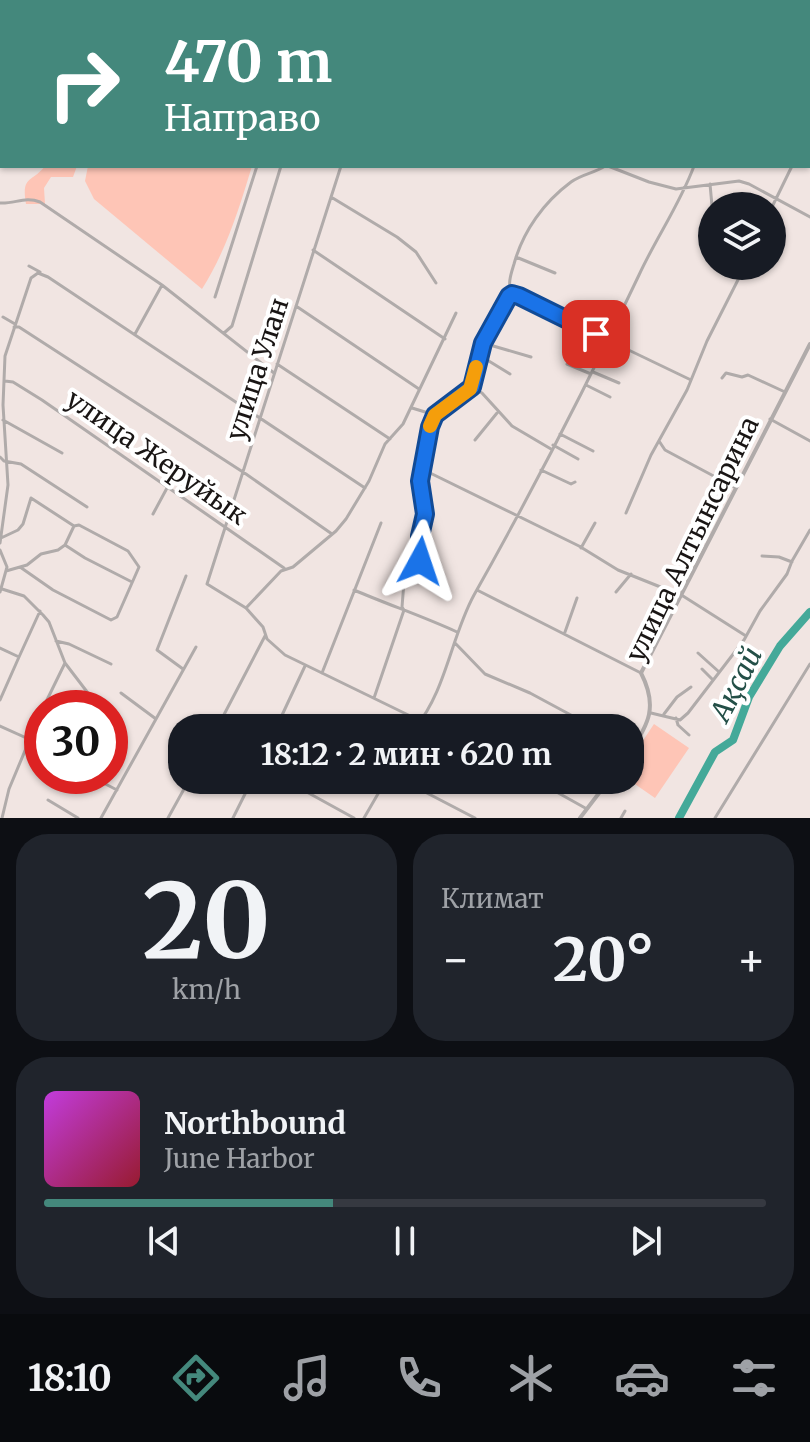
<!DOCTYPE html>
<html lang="ru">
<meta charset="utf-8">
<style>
body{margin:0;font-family:Merriweather,serif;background:#20242c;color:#f1f3f6;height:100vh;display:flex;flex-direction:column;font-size:30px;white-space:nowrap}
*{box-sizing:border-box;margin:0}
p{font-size:26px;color:#9ea1a6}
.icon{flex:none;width:44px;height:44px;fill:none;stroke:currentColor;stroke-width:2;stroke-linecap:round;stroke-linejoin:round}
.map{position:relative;height:818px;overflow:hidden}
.sheet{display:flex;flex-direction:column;gap:16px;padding:16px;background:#0d0f14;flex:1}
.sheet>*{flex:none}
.banner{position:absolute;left:0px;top:0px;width:810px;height:168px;box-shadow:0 2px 6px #0004;background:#44887c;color:#fff;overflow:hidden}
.tools{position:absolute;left:698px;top:192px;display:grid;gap:16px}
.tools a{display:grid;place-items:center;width:88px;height:88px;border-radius:50%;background:#171b24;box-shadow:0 2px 6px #0004;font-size:40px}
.speed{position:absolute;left:24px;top:690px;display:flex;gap:16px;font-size:40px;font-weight:700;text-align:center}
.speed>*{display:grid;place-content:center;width:104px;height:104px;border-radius:50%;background:#171b24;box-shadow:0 2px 6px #0004;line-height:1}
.speed .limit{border:12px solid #d22;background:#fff;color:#111}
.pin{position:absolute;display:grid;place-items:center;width:68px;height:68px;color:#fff;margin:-34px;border-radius:16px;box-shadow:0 4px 12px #0006}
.me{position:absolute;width:88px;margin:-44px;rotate:5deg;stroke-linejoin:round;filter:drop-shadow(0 0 6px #0008)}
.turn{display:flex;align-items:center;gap:28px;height:168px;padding:0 32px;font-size:36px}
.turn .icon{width:104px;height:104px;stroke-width:2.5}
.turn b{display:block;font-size:56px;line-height:68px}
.big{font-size:60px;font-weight:700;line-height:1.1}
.sheet .widget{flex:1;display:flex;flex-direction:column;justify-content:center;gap:12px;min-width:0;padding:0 28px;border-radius:32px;background:#20242c}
.sheet .dial{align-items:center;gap:0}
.dial b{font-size:104px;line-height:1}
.song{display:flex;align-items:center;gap:24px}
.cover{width:96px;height:96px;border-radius:12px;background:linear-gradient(135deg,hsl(290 70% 55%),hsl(350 70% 35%))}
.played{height:8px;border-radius:4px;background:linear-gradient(90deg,#44887c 40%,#363941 40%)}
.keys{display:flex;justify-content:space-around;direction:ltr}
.heat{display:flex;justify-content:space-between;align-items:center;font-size:44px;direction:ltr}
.sheet .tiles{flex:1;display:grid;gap:16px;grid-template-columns:1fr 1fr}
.widget:last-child{grid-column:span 2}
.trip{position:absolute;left:168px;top:714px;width:476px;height:80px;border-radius:32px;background:#171b24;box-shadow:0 2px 6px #0004;font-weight:700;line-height:80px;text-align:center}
.tabs{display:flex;height:128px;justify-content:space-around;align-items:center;background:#090b0e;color:#9ea1a6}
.tabs .icon{width:56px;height:56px}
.tabs .selected{color:#44887c}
.tabs b{font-size:36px;color:#f1f3f6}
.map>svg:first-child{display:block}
.green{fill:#fec5b6}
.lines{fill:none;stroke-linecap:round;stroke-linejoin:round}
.river{stroke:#44a999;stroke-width:8}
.minor{stroke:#b0abaa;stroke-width:3}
.tertiary{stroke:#b0abaa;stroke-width:4}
.route-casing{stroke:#114b97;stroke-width:20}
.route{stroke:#1a73e8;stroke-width:14}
.slow{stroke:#f59e0b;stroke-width:14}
.labels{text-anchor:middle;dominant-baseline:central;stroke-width:8;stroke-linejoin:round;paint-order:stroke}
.street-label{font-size:26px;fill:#191514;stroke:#fff}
.water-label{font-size:28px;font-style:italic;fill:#234f47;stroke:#fff}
</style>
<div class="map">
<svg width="810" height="818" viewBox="0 0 810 818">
<rect width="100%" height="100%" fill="#f1e5e2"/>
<path class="green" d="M 45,166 L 77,166 L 73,177 L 51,177 L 44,188 L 45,204 L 26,204 C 21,175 32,183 45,166 Z
M 88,166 L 252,166 C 239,209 226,251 202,289 L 94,199 L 85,181 Z
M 654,724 L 689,748 L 655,798 L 629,780 L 630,760 Z"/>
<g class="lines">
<path class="river" d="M 679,818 L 715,752 L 733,740 L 749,697 L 780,646 L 810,612"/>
<path class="minor" d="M 337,0 L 337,2
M 271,2 L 271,0
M 672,2 L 673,0
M 709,2 L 710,0
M 777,2 L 778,0
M 0,26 L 2,25
M 0,44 L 2,44
M 808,133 L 810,129
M 341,166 L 207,584 L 246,608 L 263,627 L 267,639 L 285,655 L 435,728
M 608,166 L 649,182 L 676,189 L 739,181 L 749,184 L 810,217
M 710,184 L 712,206
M 331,197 L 397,237 L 416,252 L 436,283
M 0,203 C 15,204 25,196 40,202 L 162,285 L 274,373
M 772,207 L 792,166
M 706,230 L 712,210
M 313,250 L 445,339
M 516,257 L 555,273
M 29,266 L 40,272
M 512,294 L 691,380
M 215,297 L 257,166
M 296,306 L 419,389
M 3,317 L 15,324
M 14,327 L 19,327 L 246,474 L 332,534
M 224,333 L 232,326 L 281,166
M 135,334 L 162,285
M 483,343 L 531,357
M 479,355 L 510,374
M 277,364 L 390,439
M 567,364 L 591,374
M 593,372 L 619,383
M 722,378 L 726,373 L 742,377 L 748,375 L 785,392
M 5,381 L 13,382 L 42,400 L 284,568
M 586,385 L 610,397
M 472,387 L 482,393 L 512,426 L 551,449
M 412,408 L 435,415
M 770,419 L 810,441
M 3,420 L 62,453
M 560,434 L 593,451
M 475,440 L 497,413
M 659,441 L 665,450 L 736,488
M 553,445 L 578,459
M 0,457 L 4,461 L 21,464 L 87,507
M 424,470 L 579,546 L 618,570 L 683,596 L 746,636
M 541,470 L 571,484 L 575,482
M 626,513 L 651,455 L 687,390 L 707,341 L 745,266
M 153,514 L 167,488
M 1,538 L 18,530 L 23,524 L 31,498 L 74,526
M 0,543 L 8,485 L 3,405 L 5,356 L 31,278 L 38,273 L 48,277 L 365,488
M 65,545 L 85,558 L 132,582
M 581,548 L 595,523
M 0,550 L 7,567 L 0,592
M 762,556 L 779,557 L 792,562
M 6,571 L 27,565 L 41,554 L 58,550 L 65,545 L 74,526 L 79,525 L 128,551 L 139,567 L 117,617 L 111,620 L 53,590 L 20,567
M 2,589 L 24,596 L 43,615 L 49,622 L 65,663 L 91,697 L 98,701
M 354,590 C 389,605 422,616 457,632
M 477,590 L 641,673
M 616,592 L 631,574
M 246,608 L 281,571 L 293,567 L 336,531 L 346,519 L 369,481 L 385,444 L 403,424 L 456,313
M 565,632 L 577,598
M 56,641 L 69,644 L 111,664
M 455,643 L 485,674 L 530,693 L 595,728
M 0,648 L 19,657 L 0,700
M 698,653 L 718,671
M 19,657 L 40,611
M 183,669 L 157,650 L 186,576
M 702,669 L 713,680
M 322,673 L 381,523
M 121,693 L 156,719
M 374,698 L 404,610 L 402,607 L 404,582 L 420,561 L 420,536 L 425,514 L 420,481 L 430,427 L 435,415 L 472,387 L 484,341 L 512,294 C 507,284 511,274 514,264 C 523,231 544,202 571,182 C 582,174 595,173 605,166
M 43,708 L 65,663
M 651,713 L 680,720 L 688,713 L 744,640 L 760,611 L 787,574 L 792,561 L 810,530
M 664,714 L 677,697 L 691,687
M 676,718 L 678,725 L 689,735
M 0,726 L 42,745
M 217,728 L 265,636
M 276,728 L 305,666
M 415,728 C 446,691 451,637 474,595 C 533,490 588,383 639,275 C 656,238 680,204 694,166
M 90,776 L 117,790
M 402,780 L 475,818
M 535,780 L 587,809
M 294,785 L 354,818
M 48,800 L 78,818
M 2,818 L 9,789 L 42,710
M 101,818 L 196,647
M 168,818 L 189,780
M 233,818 L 252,780
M 364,818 L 386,780
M 621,818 L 625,811
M 715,818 L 810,664"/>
<path class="tertiary" d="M 630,752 C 649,724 658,706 641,673 L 810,344
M 580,818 L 609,780"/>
</g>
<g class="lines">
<g class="route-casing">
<path id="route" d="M 420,561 L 420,536 L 425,514 L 420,481 L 430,427 L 435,415 L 472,387 L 483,343 L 509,296 L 512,294 L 519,296 L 596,334"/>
</g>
<use href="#route" class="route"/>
<path class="slow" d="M 430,426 L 435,415 L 470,389 L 476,367"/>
</g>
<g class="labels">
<g class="street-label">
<text transform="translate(257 369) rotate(-72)">улица Улан</text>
<text transform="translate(157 457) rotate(35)">улица Жеруйык</text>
<text transform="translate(692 539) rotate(-64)">улица Алтынсарина</text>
</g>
<g class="water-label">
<text transform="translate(736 684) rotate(-63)">Ақсай</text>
</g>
</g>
</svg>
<div class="tools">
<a><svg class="icon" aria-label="layers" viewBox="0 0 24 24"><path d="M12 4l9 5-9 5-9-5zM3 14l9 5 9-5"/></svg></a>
</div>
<div class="speed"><div class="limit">30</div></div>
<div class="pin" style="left:596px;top:334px;background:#d93025"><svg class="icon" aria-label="arrive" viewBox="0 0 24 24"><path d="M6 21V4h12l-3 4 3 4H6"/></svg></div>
<svg class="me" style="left:420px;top:561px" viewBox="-20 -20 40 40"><path d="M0-17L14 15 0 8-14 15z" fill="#1a73e8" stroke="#fff" stroke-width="4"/></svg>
<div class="trip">18:12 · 2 мин · 620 m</div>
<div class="banner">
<div class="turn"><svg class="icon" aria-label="right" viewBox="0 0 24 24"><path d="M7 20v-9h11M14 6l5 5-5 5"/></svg><div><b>470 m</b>Направо</div></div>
</div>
</div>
<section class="sheet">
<div class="tiles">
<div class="widget dial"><b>20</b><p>km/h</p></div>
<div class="widget"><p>Климат</p>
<div class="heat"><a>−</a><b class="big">20°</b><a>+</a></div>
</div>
<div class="widget">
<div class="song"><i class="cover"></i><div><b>Northbound</b><p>June Harbor</p></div></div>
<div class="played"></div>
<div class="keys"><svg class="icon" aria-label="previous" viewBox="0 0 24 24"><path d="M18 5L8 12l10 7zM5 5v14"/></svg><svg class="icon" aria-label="pause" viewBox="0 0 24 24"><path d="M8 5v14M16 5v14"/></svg><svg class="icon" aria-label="next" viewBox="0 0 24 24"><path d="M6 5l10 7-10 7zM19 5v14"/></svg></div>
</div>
</div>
</section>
<nav class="tabs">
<b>18:10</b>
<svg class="icon selected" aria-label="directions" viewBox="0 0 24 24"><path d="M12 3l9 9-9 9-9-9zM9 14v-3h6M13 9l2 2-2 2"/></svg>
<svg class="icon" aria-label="music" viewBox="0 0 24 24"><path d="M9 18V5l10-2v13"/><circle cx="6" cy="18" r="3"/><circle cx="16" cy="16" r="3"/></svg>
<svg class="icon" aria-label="phone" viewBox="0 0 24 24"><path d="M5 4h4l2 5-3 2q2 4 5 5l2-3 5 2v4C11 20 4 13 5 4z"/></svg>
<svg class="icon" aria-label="climate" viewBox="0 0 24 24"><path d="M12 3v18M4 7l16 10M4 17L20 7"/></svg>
<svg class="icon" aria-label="car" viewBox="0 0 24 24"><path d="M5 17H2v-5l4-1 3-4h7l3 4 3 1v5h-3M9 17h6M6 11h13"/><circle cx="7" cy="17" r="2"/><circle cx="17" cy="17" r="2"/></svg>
<svg class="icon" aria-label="filters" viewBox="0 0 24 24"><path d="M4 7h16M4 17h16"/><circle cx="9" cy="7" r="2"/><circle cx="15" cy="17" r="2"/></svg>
</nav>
